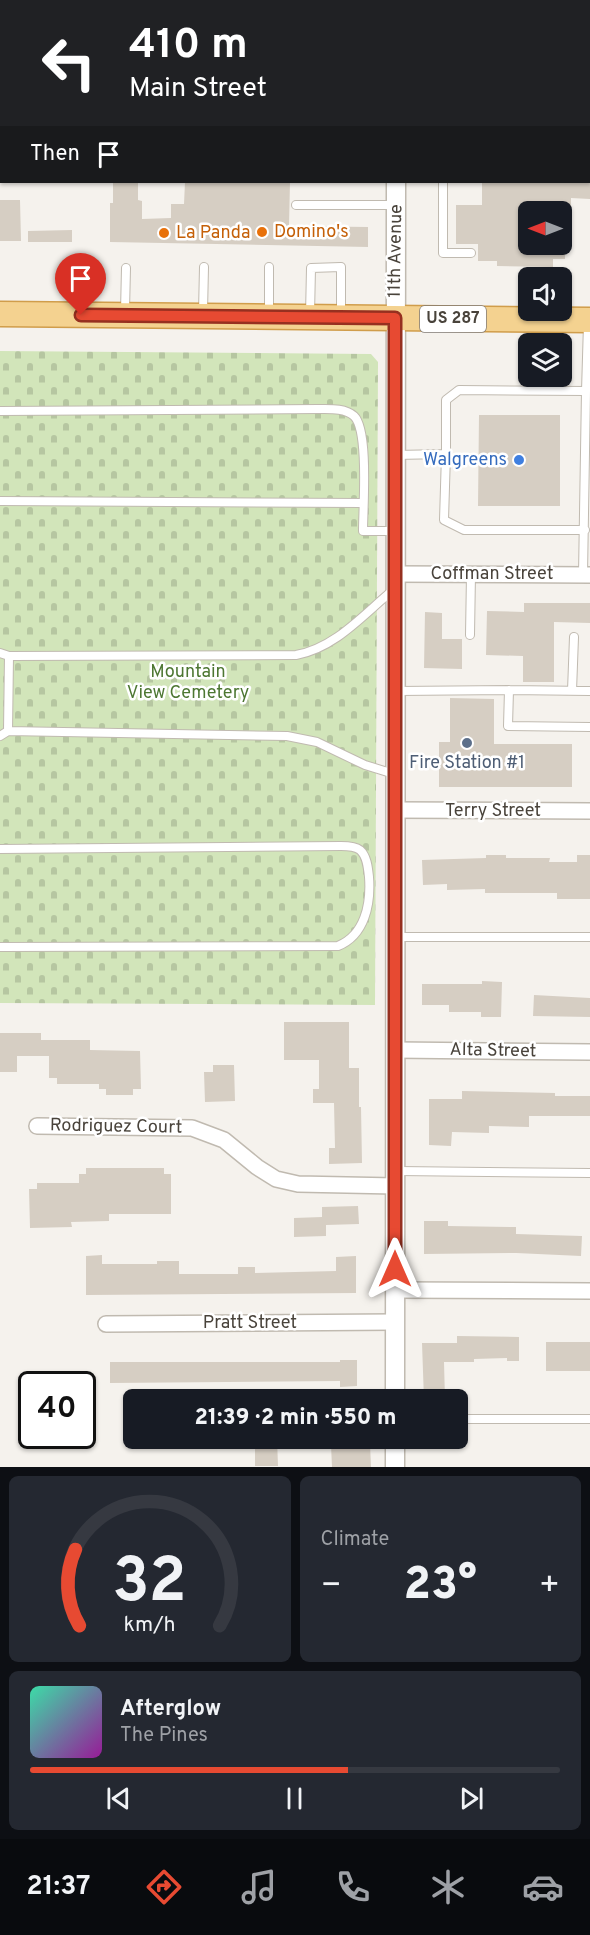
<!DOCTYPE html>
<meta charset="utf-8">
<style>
body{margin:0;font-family:Overpass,sans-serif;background:#242831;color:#f1f3f6;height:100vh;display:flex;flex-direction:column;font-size:22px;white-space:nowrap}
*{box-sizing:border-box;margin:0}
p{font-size:20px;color:#9ea1a6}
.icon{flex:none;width:33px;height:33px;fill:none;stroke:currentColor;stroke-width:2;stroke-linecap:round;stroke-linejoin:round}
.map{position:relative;height:1467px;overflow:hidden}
.details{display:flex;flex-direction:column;gap:9px;padding:9px;background:#0d0f14;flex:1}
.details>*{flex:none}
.guide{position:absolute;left:0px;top:0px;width:591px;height:183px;box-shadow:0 2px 4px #0004;background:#202124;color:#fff;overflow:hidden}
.needle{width:39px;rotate:270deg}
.tools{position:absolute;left:518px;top:201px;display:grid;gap:12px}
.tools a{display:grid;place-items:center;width:54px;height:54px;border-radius:9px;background:#171b24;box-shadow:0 2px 4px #0004;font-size:30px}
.speed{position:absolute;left:18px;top:1371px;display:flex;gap:12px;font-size:30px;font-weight:700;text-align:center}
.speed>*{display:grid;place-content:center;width:78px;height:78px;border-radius:50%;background:#171b24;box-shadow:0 2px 4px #0004;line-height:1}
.speed .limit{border:3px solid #111;border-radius:9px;background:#fff;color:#111}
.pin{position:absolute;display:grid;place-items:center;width:51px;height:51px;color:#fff;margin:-62px -26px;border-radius:50% 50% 50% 0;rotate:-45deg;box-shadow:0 0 6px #0007}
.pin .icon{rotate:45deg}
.me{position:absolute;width:66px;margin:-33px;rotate:0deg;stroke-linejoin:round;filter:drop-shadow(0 0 4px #0008)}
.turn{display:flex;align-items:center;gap:21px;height:126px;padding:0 30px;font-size:27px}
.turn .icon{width:78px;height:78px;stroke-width:2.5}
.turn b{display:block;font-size:42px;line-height:51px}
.then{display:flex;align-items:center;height:57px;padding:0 30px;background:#0003;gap:12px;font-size:22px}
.big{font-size:45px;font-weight:800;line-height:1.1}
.details .widget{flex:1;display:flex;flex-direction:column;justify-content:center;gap:9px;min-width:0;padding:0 21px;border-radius:9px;background:#242831}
.details .dial{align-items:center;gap:0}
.dial svg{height:156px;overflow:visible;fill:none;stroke:#363941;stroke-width:7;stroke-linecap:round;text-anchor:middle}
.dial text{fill:#f1f3f6;stroke:none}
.song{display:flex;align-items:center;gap:18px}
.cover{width:72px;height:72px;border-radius:9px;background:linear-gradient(135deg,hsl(160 70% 55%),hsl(300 70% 35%))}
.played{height:6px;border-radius:3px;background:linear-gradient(90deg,#e74a32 60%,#363941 60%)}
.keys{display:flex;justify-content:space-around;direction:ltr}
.heat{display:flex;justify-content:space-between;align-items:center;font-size:33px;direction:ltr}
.details .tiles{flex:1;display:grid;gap:9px;grid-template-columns:1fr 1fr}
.widget:last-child{grid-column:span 2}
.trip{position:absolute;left:123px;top:1389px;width:345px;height:60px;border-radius:9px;background:#171b24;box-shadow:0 2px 4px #0004;font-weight:800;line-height:60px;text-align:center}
.tabs{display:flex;height:96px;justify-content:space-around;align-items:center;background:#090b0e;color:#9ea1a6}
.tabs .icon{width:42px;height:42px}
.tabs .selected{color:#e74a32}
.tabs b{font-size:27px;color:#f1f3f6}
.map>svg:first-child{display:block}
.cemetery{fill:url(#cemetery-stones)}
.building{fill:#d6cec3}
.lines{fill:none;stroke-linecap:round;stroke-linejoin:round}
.service-casing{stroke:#c0bab0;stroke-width:10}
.minor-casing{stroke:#c0bab0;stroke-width:18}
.tertiary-casing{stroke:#c0bab0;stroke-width:21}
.trunk-casing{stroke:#d09d4b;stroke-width:27}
.path{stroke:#c0b5a2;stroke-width:3;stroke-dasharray:3 3;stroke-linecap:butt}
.service{stroke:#fff;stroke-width:8}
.minor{stroke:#fff;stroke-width:15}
.tertiary{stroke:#fff;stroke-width:18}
.trunk{stroke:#f4d290;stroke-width:24}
.route-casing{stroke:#963020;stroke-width:15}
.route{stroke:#e74a32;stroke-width:10}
.food-dot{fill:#e8710a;stroke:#fff;stroke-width:2}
.shop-dot{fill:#3f7fe0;stroke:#fff;stroke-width:2}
.service-dot{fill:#5c6f8a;stroke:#fff;stroke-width:2}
.labels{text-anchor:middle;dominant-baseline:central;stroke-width:5;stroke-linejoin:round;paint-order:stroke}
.shield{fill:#fff;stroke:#807b76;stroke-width:1.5}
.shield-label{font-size:16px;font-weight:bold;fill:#49433b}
.food-label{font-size:18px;fill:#c56008;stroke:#fff;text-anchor:start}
.street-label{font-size:18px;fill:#49433b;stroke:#fff}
.shop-label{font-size:18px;fill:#366cbe;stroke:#fff;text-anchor:end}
.park-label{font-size:18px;fill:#4d7732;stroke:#fff}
.service-label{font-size:18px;fill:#4e5e75;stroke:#fff}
</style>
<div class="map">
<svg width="590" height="1467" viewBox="0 0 590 1467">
<defs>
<pattern id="cemetery-stones" width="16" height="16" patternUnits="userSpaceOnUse" patternTransform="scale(1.5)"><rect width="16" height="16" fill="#d2e5ba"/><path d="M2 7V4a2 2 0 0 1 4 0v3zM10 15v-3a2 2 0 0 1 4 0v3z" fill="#b6c6a1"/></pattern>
</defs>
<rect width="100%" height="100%" fill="#f5f2ed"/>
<path class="cemetery" d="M 0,351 L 371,354 L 378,362 L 375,1005 L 0,1003 Z"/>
<path class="building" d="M 113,182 L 138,182 L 138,200 L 142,201 L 142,219 L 171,218 L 171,204 L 184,204 L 185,182 L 290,182 L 289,226 L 368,227 L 368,247 L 110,242 L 110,203 L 113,203 Z
M 482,182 L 590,182 L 590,199 L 571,198 L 571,212 L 528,212 L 528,244 L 565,244 L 565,259 L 553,259 L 553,267 L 497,266 L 497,261 L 478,261 L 478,244 L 456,244 L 456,205 L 482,205 Z
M 0,200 L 20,200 L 21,241 L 0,241 Z
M 72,230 L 72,242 L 28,242 L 28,231 Z
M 479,415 L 560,415 L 560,506 L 478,506 Z
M 524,603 L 590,603 L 590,623 L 554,622 L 554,682 L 523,682 L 523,656 L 486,655 L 487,611 L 524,612 Z
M 425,612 L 442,613 L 442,639 L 462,639 L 462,669 L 424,668 Z
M 450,698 L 494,699 L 494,744 L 572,744 L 572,787 L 439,787 L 439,742 L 450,742 Z
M 486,855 L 506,855 L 506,858 L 550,858 L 549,862 L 577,862 L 577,855 L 590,855 L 590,899 L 557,899 L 557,893 L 485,893 L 485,889 L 447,890 L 447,884 L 423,885 L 422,860 L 486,858 Z
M 482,981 L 502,982 L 501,1017 L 481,1017 L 481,1012 L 449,1012 L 449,1005 L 422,1005 L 422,984 L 482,984 Z
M 534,995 L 590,998 L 590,1017 L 533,1016 Z
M 284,1022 L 349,1022 L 349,1068 L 359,1068 L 359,1107 L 361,1107 L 362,1163 L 329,1164 L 329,1148 L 335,1148 L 334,1103 L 313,1103 L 313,1089 L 319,1089 L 319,1060 L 284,1060 Z
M 0,1033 L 41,1033 L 41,1040 L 90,1040 L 90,1050 L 140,1051 L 141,1089 L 133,1089 L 133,1095 L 106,1095 L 106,1089 L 99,1089 L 99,1084 L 57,1084 L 57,1078 L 49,1078 L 49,1056 L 17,1056 L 17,1072 L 0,1072 Z
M 213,1065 L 234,1065 L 235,1101 L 205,1102 L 204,1072 L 213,1072 Z
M 462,1091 L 555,1093 L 555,1096 L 590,1096 L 590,1116 L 529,1116 L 529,1127 L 489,1126 L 489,1133 L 452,1132 L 451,1146 L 429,1145 L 429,1099 L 462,1099 Z
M 86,1168 L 164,1168 L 164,1174 L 171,1174 L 171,1214 L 109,1214 L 109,1221 L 71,1222 L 72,1227 L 30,1228 L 29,1189 L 37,1189 L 37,1183 L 79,1183 L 79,1174 L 86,1174 Z
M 358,1206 L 359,1224 L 326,1225 L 326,1236 L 294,1237 L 294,1218 L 322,1217 L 322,1207 Z
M 424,1221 L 448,1221 L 448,1226 L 516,1227 L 516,1234 L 582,1236 L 581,1256 L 516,1253 L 424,1254 Z
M 102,1255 L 102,1264 L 157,1264 L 157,1261 L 179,1261 L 179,1274 L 238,1274 L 238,1267 L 255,1267 L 255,1273 L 336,1271 L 336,1257 L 356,1256 L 356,1293 L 86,1295 L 86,1256 Z
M 457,1336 L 519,1337 L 519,1361 L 507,1361 L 507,1358 L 474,1359 L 474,1362 L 444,1362 L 445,1400 L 424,1400 L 422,1343 L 457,1343 Z
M 546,1342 L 590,1342 L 590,1371 L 546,1371 Z
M 340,1360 L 357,1360 L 357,1386 L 340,1387 L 340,1381 L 110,1383 L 110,1362 L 340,1362 Z
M 255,1438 L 277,1438 L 278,1466 L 255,1466 Z
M 370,1444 L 371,1467 L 332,1467 L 331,1445 Z"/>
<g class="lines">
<g class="service-casing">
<path id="service" d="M 238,0 L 238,2
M 443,182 L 443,253 L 471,253
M 296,205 L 395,205
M 125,311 L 126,268
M 203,312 L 204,267
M 269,313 L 269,267
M 310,315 L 311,268 L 341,267 L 341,313
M 0,411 L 319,409 C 330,409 345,408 354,416 C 369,430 363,508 363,531 L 395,531
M 446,454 L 446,400 L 459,390 L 586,391 L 588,324
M 395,455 L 446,454 L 444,520 L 464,530 L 585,530
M 0,501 L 363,503
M 583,575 L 586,391
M 470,635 L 471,574
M 0,653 L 9,656
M 509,690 L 508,726 L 590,727
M 397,691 L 509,690 L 590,691
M 572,691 L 574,637
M 8,731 L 9,656 L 296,655 C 335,648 363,615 393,590
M 0,736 L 8,731 L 287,736 L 317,742 L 365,765 L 394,774
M 0,849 L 341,846 C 347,846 355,846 360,850 C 367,856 368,868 369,877 C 371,904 365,935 338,946 L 0,947
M 397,937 L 590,937
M 397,1171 L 590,1173
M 458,1419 L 590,1419"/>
</g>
<g class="minor-casing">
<path id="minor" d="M 0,63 L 2,63
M 395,574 L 590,575
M 395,810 L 590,811
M 395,1050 L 590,1052
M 37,1126 L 192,1128 L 224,1140 L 257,1167 L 276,1179 L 298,1184 L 395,1186
M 395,1290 L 590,1291
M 106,1324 L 395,1322"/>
</g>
<g class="tertiary-casing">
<path id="tertiary" d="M 397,2 L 397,0
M 395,1400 L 396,182
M 395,1438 L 395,1467"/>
</g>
<g class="trunk-casing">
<path id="trunk" d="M 0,314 L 590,320"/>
</g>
<path class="path" d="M 418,0 L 418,2"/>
<use href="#service" class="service"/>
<use href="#minor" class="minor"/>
<use href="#tertiary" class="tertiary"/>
<use href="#trunk" class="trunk"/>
</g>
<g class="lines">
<g class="route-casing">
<path id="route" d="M 81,315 L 395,318 L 395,1269"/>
</g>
<use href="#route" class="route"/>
</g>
<g class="food-dot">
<circle cx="262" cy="232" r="6"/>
<circle cx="164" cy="233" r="6"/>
</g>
<circle class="shop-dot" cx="519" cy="460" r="6"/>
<circle class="service-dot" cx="467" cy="743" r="6"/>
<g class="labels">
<rect class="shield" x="420" y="306" width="66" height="26" rx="4.5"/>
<g class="shield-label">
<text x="453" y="319">US 287</text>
</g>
<g class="food-label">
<text x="274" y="232">Domino's</text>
<text x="176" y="233">La Panda</text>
</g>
<g class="street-label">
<text transform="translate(396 251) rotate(-89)">11th Avenue</text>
<text x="492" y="574">Coffman Street</text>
<text x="493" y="811">Terry Street</text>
<text transform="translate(493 1051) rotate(1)">Alta Street</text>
<text transform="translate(116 1127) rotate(1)">Rodriguez Court</text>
<text x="250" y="1323">Pratt Street</text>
</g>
<g class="shop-label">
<text x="507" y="460">Walgreens</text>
</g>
<g class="park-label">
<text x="188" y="672">Mountain<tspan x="188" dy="21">View Cemetery</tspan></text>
</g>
<g class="service-label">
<text x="467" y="763">Fire Station #1</text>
</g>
</g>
</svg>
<div class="tools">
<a><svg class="needle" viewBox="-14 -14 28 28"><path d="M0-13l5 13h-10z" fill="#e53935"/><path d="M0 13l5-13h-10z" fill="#9ea1a6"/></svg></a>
<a><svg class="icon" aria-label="sound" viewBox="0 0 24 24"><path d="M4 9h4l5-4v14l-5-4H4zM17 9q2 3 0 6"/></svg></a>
<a><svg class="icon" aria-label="layers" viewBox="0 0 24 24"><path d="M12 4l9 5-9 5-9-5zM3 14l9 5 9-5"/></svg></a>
</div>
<div class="speed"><div class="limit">40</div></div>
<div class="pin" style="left:81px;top:315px;background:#d93025"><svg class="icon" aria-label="arrive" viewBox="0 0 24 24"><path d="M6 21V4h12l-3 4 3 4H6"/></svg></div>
<svg class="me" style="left:395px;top:1269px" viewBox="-20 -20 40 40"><path d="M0-17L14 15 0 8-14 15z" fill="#e74a32" stroke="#fff" stroke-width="4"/></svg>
<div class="trip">21:39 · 2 min · 550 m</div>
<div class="guide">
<div class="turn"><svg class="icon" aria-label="left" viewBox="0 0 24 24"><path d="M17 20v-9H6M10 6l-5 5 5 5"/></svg><div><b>410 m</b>Main Street</div></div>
<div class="then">Then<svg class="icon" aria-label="arrive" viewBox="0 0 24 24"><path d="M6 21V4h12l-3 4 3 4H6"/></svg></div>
</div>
</div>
<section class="details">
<div class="tiles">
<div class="widget dial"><svg viewBox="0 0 100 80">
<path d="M14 69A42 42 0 1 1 86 69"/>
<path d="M14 69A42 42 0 0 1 12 30" stroke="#e74a32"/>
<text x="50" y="56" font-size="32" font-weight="700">32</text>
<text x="50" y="72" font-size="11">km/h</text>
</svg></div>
<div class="widget"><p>Climate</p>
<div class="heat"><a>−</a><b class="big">23°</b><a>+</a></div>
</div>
<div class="widget">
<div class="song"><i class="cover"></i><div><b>Afterglow</b><p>The Pines</p></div></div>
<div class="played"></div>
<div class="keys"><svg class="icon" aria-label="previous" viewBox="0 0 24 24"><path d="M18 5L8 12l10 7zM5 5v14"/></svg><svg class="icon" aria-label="pause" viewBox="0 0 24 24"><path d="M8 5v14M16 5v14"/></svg><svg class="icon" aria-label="next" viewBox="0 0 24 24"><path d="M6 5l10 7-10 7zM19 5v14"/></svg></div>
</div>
</div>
</section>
<nav class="tabs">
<b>21:37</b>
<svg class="icon selected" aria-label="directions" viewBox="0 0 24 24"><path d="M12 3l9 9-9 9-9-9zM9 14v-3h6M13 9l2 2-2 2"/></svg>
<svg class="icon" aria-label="music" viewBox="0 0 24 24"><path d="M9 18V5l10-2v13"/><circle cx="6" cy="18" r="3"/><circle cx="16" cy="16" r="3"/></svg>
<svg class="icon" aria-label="phone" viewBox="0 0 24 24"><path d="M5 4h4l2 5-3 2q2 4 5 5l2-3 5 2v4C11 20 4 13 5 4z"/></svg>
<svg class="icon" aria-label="climate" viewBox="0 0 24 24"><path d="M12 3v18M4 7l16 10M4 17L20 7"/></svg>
<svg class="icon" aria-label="car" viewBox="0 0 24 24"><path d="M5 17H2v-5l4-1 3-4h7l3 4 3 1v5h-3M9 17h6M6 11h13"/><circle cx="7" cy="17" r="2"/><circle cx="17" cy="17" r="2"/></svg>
</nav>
